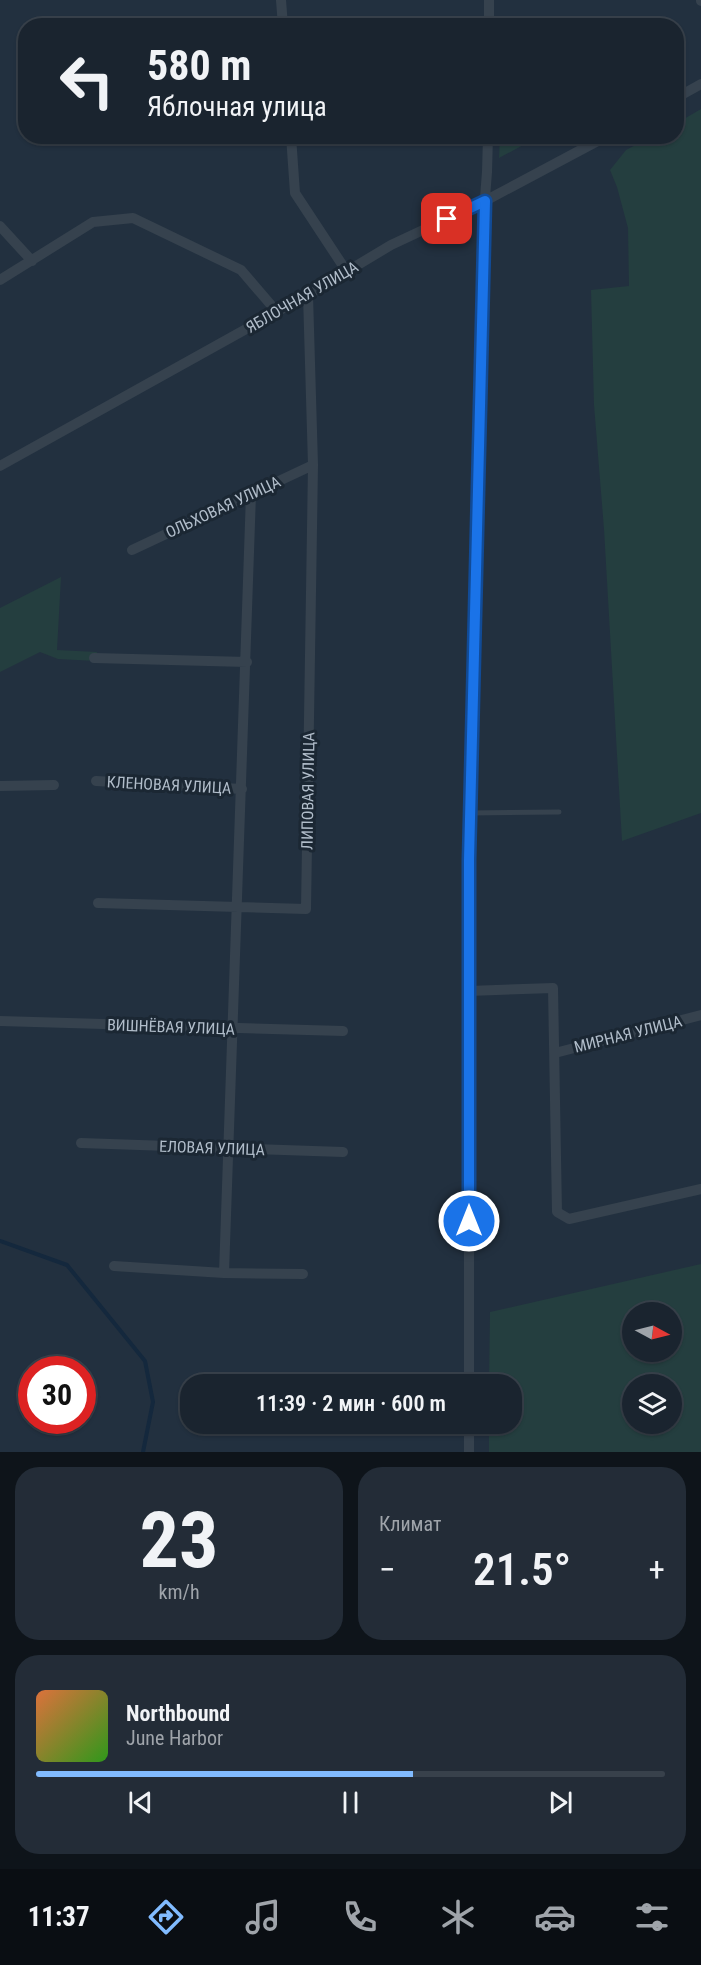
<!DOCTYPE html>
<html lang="ru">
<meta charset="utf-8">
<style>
body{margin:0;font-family:"Roboto Condensed",sans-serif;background:#232c37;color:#f1f3f6;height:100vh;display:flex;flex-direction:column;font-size:22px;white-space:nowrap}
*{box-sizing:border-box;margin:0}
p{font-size:20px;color:#9fa4aa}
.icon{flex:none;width:33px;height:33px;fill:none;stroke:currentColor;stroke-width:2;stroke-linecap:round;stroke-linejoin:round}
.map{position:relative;height:1452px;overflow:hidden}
.details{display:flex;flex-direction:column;gap:15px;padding:15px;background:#0e141a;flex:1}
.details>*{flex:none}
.hud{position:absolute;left:18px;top:18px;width:666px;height:126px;border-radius:24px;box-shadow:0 2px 4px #0004,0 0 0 2px #38414b;background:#1a242f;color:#f1f3f6;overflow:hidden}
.needle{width:39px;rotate:97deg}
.fabs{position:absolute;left:622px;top:1302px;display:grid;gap:12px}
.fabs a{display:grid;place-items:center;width:60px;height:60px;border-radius:50%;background:#1a242f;box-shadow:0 2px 4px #0004,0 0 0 2px #38414b;font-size:30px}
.speed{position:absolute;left:18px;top:1356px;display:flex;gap:12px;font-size:30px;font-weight:700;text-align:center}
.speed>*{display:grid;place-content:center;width:78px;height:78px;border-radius:50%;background:#1a242f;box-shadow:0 2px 4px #0004,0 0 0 2px #38414b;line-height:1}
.speed .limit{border:9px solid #d22;background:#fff;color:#111}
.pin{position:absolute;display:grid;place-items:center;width:51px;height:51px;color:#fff;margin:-26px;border-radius:12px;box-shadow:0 3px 9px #0006}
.me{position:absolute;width:66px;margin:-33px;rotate:0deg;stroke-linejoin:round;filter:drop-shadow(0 0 4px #0008)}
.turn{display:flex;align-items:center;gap:21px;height:126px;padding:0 30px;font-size:27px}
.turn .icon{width:78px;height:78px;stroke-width:2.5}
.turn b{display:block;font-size:42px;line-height:51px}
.big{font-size:45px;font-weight:600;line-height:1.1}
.details .tile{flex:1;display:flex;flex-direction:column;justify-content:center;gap:9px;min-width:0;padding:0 21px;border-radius:24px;background:#232c37}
.details .dial{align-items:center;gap:0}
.dial b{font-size:78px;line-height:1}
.song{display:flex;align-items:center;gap:18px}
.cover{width:72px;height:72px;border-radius:9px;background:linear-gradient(135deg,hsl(20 70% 55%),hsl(110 70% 35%))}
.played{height:6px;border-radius:3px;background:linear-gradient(90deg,#81bbff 60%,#38414b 60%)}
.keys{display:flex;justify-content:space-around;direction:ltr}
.heat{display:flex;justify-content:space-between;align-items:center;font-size:33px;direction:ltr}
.details .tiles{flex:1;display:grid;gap:15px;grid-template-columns:1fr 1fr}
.tile:last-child{grid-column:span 2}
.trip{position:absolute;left:180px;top:1374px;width:342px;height:60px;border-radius:24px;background:#1a242f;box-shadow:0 2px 4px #0004,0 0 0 2px #38414b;font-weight:600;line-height:60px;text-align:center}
.tabs{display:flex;height:96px;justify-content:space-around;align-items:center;background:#0a0e13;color:#9fa4aa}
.tabs .icon{width:42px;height:42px}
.tabs .selected{color:#81bbff}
.tabs b{font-size:27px;color:#f1f3f6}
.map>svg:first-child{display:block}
.green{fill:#243e3f;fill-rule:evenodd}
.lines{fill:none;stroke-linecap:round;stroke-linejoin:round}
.stream{stroke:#14283d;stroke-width:4}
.service{stroke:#36424e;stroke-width:5}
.minor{stroke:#36424e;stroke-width:10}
.route-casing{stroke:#114b97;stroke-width:15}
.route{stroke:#1a73e8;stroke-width:10}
.labels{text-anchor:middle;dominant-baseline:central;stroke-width:6;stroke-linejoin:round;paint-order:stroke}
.street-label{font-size:16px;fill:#b1bdca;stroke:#1b2733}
</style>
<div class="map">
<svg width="701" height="1452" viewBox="0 0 701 1452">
<rect width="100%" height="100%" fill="#22303f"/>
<path class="green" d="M 701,109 L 701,813 L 622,841 L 604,529 L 594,405 L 591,290 L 629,286 L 628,228 L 617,187 L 610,170 L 626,150 L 651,137 L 676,136 L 677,123 Z
M 500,137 L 500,136 L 538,137 L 499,158 Z
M 61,577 L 57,650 L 97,652 L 96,661 L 58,659 L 40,652 L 0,672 L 0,608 Z
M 701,1264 L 701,1452 L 489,1452 L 489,1424 L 512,1424 L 512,1384 L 489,1384 L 490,1312 ZM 672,1312 L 672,1352 L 633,1352 L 633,1312 ZM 672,1384 L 672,1424 L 633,1424 L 633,1384 Z"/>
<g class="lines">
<path class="stream" d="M 0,1241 L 67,1265 L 145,1361 L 153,1402 L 143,1452"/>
<path class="service" d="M 470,813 L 559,812"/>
<path class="minor" d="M 281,0 L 283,26
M 701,0 L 701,1
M 489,26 L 489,0
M 676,98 L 701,84
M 291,136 L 295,193 L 347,272
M 0,226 L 32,261
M 0,280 L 93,222 L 133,218 L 241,270 L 277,312
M 0,466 L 316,290 L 391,245 L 485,201 L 607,136
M 132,550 L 313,465
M 94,658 L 247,662
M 96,781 L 242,789
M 0,786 L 54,785
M 98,903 L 306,909 L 313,465 L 308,295
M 469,991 L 553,988 L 557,1212 L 569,1219 L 701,1189
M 0,1021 L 343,1031
M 555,1053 L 701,1015
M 81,1143 L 343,1152
M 114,1266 L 224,1273 L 303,1274
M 224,1273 L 251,494
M 469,1384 L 469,860 L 483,223 L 487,172 L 488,136
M 469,1452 L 469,1424"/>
</g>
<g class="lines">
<g class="route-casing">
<path id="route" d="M 447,219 L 485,201 L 469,860 L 469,1221"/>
</g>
<use href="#route" class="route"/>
</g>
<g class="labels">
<g class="street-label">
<text transform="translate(302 297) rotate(-30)">ЯБЛОЧНАЯ УЛИЦА</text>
<text transform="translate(223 507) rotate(-25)">ОЛЬХОВАЯ УЛИЦА</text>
<text transform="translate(169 785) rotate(3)">КЛЕНОВАЯ УЛИЦА</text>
<text transform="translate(308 791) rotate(-89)">ЛИПОВАЯ УЛИЦА</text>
<text transform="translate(171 1027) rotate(2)">ВИШНЁВАЯ УЛИЦА</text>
<text transform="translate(628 1034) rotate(-14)">МИРНАЯ УЛИЦА</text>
<text transform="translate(212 1148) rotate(2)">ЕЛОВАЯ УЛИЦА</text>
</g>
</g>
</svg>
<div class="fabs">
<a><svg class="needle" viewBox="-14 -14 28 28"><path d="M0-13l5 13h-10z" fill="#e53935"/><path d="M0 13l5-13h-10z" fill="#9fa4aa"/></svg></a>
<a><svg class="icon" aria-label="layers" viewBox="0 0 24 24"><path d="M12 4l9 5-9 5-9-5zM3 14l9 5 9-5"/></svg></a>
</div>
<div class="speed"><div class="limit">30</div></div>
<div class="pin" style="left:447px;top:219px;background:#d93025"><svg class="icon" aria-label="arrive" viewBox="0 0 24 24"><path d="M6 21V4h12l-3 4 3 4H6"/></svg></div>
<svg class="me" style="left:469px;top:1221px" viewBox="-20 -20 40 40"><circle r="17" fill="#1a73e8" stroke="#fff" stroke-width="3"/><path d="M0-11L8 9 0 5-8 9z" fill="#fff"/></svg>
<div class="trip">11:39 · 2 мин · 600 m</div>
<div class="hud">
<div class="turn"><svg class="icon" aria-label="left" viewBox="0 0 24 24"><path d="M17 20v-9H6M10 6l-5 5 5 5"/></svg><div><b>580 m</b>Яблочная улица</div></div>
</div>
</div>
<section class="details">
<div class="tiles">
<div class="tile dial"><b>23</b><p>km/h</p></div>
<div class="tile"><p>Климат</p>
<div class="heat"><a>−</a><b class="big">21.5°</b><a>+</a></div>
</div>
<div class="tile">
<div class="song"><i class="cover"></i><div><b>Northbound</b><p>June Harbor</p></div></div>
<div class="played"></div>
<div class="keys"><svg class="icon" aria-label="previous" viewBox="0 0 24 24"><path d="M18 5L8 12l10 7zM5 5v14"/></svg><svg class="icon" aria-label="pause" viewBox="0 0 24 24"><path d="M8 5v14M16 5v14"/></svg><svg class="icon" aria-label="next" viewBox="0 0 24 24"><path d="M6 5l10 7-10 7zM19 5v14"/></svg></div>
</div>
</div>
</section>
<nav class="tabs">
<b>11:37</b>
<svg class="icon selected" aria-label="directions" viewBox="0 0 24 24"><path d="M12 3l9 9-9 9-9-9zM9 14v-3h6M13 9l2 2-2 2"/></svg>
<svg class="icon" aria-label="music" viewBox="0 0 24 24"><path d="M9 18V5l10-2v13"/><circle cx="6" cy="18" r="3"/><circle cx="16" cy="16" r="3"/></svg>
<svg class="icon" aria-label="phone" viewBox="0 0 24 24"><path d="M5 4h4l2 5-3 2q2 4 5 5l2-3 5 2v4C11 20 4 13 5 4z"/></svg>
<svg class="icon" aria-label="climate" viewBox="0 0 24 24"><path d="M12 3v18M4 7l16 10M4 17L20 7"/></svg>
<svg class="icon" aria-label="car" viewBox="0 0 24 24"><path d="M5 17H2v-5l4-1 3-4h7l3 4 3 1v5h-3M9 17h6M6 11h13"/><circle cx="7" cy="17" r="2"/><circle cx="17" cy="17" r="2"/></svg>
<svg class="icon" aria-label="filters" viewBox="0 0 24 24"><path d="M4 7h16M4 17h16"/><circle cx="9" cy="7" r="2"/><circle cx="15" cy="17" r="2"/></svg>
</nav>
